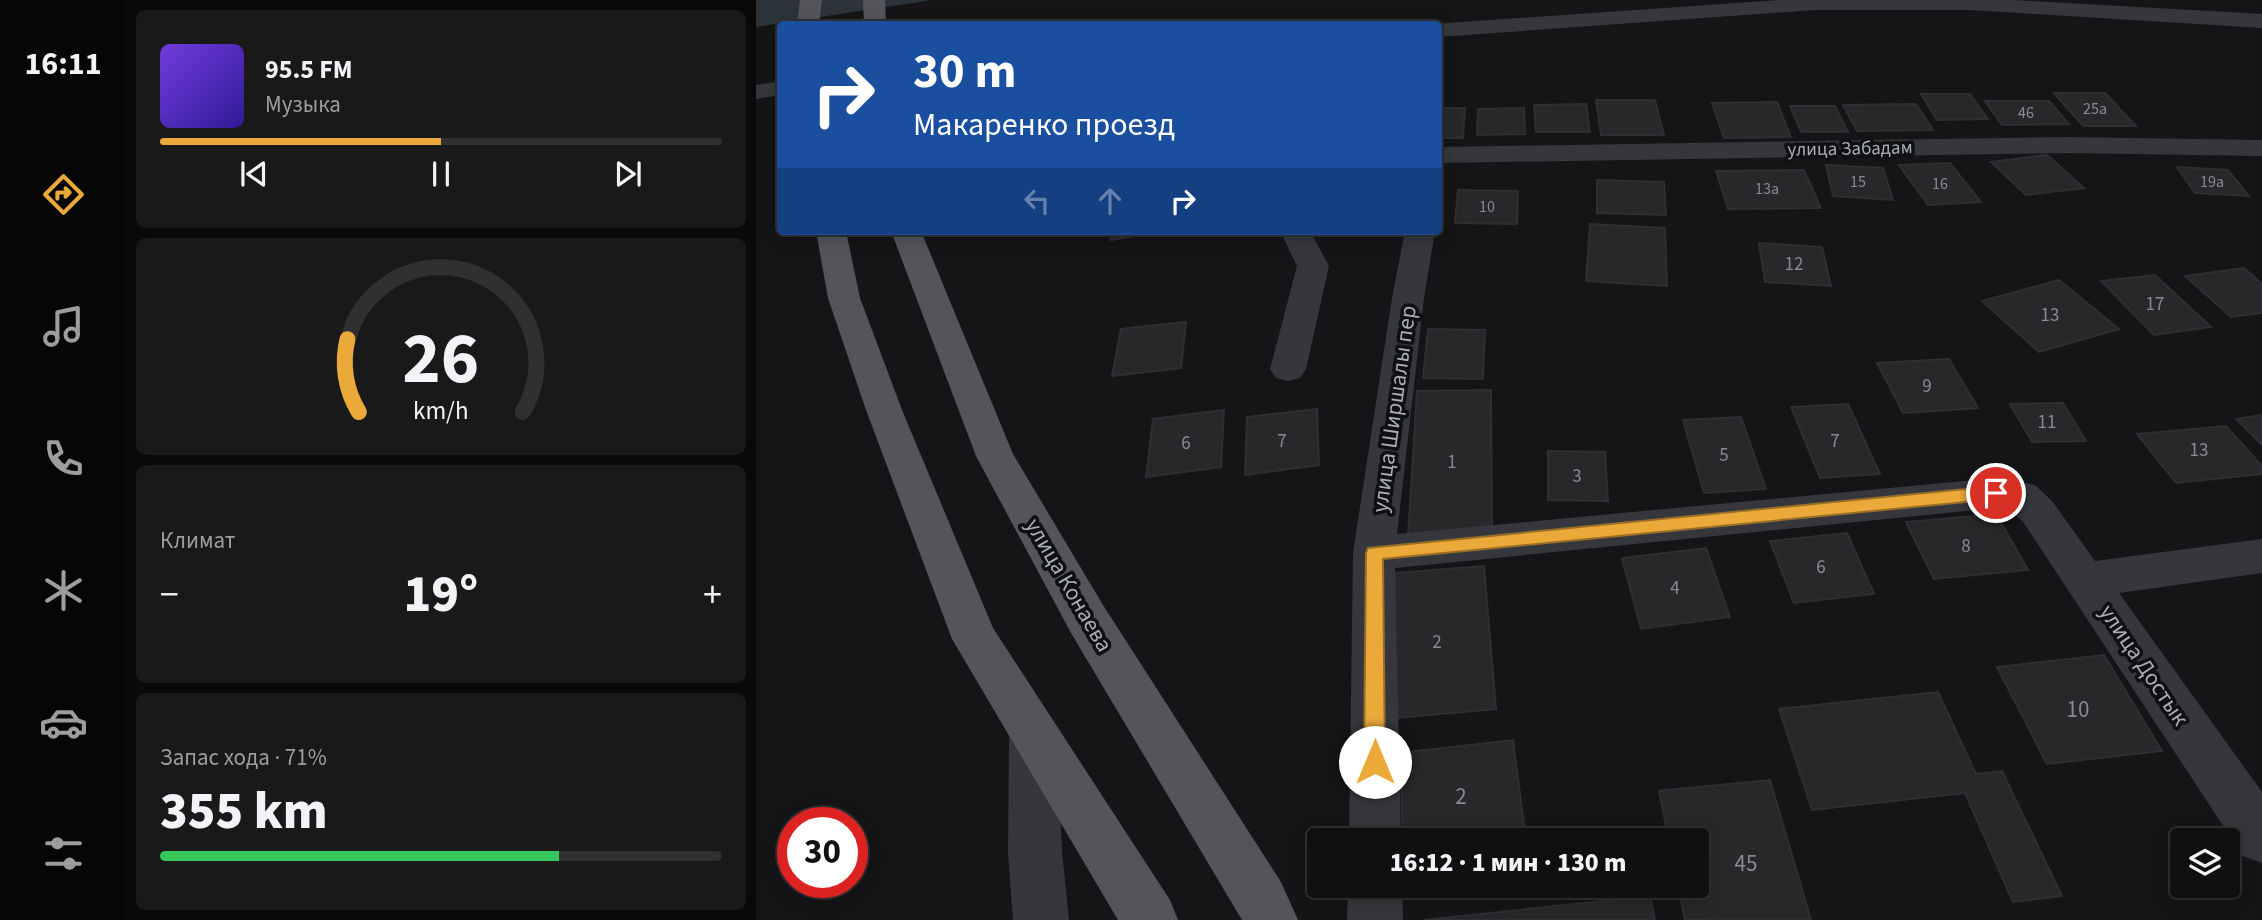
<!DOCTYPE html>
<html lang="ru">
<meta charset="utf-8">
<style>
body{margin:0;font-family:"Source Sans 3",sans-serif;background:#19191a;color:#f1f3f6;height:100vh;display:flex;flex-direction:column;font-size:26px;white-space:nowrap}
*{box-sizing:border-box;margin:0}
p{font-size:23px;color:#9c9d9f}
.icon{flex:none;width:38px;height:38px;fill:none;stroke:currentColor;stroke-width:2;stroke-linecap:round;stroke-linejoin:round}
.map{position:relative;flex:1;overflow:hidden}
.details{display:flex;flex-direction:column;gap:10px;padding:10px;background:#090909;width:630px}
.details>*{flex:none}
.guide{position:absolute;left:21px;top:21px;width:665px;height:214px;border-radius:7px;box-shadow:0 4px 18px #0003,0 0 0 2px #303031;background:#1a4fa0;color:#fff;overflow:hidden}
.controls{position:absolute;left:1414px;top:828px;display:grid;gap:14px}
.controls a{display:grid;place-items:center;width:70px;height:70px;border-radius:7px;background:#101011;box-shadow:0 4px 18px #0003,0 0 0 2px #303031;font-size:35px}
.speed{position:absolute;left:21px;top:807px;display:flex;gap:14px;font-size:35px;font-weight:700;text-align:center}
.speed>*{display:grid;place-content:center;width:91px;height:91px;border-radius:50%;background:#101011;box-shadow:0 4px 18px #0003,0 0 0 2px #303031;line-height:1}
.speed .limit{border:10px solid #d22;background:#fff;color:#111}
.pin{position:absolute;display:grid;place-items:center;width:60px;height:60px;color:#fff;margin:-30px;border:4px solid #fff;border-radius:50%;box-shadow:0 2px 7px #0007}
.me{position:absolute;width:77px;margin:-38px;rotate:0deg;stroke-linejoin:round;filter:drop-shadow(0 0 5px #0008)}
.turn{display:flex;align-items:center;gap:24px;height:147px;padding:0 21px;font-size:32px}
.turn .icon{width:91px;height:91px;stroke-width:2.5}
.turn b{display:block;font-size:49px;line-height:60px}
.lanes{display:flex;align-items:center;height:66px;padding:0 21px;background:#0003;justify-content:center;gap:35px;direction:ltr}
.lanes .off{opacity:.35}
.big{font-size:52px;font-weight:800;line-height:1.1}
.details .widget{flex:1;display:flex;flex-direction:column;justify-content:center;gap:10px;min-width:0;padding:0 24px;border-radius:10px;background:#19191a}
.details .dial{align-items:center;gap:0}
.dial svg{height:182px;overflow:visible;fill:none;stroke:#303031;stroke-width:7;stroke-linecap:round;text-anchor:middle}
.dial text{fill:#f1f3f6;stroke:none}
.song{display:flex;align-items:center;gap:21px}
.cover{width:84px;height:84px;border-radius:10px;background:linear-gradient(135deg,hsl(260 70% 55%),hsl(250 70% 35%))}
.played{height:7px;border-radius:4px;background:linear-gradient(90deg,#eba93a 50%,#303031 50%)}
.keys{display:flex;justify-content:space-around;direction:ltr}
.heat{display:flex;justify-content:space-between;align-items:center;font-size:38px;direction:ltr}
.charge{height:10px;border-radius:5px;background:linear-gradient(90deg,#34c759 71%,#303031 0)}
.trip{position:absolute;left:551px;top:828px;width:402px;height:70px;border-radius:7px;background:#101011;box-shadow:0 4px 18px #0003,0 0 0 2px #303031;font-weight:800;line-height:70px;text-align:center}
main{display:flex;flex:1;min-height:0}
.menu{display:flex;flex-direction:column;width:126px;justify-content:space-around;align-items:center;background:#060607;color:#9c9d9f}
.menu .icon{width:49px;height:49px}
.menu .selected{color:#eba93a}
.menu b{font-size:32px;color:#f1f3f6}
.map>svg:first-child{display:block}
.water{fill:#2c343a}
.building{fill:#28282b;stroke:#2f2f33;stroke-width:2}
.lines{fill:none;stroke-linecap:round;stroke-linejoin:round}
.minor{fill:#36373c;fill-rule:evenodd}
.major{fill:#53555b;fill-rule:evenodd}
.route{fill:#eba93a;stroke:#996e26;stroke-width:2}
.labels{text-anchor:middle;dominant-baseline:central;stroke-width:7;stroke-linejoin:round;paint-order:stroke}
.far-number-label{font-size:16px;fill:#878b93}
.far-street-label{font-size:19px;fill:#a8adb7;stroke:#101012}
.number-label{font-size:19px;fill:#878b93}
.street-label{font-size:23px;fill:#a8adb7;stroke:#101012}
.near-number-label{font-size:23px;fill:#878b93}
</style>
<main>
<nav class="menu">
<b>16:11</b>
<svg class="icon selected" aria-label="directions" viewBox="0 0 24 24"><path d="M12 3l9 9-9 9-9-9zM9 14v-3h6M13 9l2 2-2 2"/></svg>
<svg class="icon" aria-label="music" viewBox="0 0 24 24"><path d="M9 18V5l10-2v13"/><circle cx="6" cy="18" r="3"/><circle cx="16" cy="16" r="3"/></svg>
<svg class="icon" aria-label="phone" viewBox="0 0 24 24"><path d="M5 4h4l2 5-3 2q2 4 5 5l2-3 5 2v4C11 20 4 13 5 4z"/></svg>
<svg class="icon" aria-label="climate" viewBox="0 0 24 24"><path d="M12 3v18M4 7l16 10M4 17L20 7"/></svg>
<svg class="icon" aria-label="car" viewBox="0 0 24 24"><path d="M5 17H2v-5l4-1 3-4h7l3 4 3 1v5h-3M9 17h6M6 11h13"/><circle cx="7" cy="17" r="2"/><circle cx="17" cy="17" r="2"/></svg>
<svg class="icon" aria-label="filters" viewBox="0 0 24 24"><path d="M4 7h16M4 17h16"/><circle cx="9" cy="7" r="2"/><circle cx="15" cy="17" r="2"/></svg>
</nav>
<section class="details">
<div class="widget">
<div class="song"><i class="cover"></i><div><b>95.5 FM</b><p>Музыка</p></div></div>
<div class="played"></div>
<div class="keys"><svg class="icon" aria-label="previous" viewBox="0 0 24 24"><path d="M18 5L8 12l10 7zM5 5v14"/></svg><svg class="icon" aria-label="pause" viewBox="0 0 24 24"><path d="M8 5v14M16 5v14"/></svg><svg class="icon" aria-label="next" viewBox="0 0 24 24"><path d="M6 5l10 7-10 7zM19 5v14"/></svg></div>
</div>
<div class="widget dial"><svg viewBox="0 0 100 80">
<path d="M14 69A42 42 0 1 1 86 69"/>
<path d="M14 69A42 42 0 0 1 9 37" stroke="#eba93a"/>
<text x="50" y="56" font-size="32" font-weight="700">26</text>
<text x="50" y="72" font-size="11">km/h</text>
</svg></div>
<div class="widget"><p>Климат</p>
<div class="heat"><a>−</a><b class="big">19°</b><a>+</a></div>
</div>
<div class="widget"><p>Запас хода · 71%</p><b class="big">355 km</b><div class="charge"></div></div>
</section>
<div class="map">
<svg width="1506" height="920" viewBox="0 0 1506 920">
<rect width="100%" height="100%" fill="#151517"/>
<path class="water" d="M 0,0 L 176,0 L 0,27 Z"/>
<path class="building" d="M 1298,93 L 1349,93 L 1380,126 L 1327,126 Z
M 1165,94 L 1214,94 L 1232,119 L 1181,120 Z
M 840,100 L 899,100 L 908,135 L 845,135 Z
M 1229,101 L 1293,101 L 1313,124 L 1246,125 Z
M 1021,102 L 1035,137 L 968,138 L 956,103 Z
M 830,104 L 834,132 L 780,132 L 778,105 Z
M 1160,104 L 1177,130 L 1101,131 L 1087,105 Z
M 1034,106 L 1079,106 L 1092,132 L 1045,132 Z
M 682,108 L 709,108 L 707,138 L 682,138 Z
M 768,108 L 769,134 L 721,135 L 722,109 Z
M 1291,155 L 1328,188 L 1270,195 L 1235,162 Z
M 1194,163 L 1225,202 L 1172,205 L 1143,165 Z
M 1070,165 L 1127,168 L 1137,200 L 1077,196 Z
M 1421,167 L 1472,170 L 1493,196 L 1439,193 Z
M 1048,170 L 1065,208 L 972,209 L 960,171 Z
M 841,180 L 908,182 L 910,215 L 841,213 Z
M 702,190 L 762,191 L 761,224 L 699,223 Z
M 834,224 L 909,228 L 911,286 L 830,281 Z
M 354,231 L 407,231 L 355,240 Z
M 1003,243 L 1066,247 L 1075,286 L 1009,282 Z
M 1488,268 L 1506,284 L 1506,313 L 1475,317 L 1429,276 Z
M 1399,275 L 1455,327 L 1398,335 L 1345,281 Z
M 1303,280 L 1363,329 L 1283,352 L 1226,301 Z
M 430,322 L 425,368 L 356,376 L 365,329 Z
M 672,329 L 729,330 L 727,379 L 667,378 Z
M 1193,359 L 1222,408 L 1147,413 L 1121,363 Z
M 735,390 L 736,534 L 652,536 L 661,391 Z
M 1307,403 L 1330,441 L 1276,442 L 1254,404 Z
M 1092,404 L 1124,474 L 1064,478 L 1035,407 Z
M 561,409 L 563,465 L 489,475 L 491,417 Z
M 468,410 L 465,467 L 390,477 L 397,419 Z
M 1506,415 L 1506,445 L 1480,419 Z
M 985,417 L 1010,489 L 948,493 L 927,420 Z
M 1470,426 L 1506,466 L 1506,474 L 1420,483 L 1381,434 Z
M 792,451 L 849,452 L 852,501 L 792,500 Z
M 1240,514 L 1272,570 L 1178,579 L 1150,522 Z
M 1091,533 L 1118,594 L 1038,603 L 1014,541 Z
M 950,548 L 974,617 L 885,629 L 866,558 Z
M 728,566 L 740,709 L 629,719 L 628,574 Z
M 1348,655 L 1406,751 L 1291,764 L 1241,667 Z
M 1182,692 L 1220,774 L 1246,771 L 1306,896 L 1257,902 L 1209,793 L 1056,810 L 1023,709 Z
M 757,740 L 770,840 L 647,840 L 644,753 Z
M 1014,780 L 1055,920 L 929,920 L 922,886 L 942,886 L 942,840 L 913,840 L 903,791 Z
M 894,896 L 899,920 L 668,920 Z"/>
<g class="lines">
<path class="minor" d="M 1024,0 L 1257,0 L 1506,14 L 1506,28 L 1215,10 L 1059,10 L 682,37 L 682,24 L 677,24 Z
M 24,81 L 24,95 L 0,99 L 0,85 Z
M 1311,137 L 1506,140 L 1506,156 L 1311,153 L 682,163 L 682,147 Z
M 524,231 L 554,231 L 573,266 L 550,369 L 544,378 L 532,381 L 520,378 L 514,369 L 541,266 Z
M 649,231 L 679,231 L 668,298 L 641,534 L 1240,478 L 1279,485 L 1296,501 L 1339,561 L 1506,539 L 1506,573 L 1363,593 L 1506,792 L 1506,863 L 1487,856 L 1268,523 L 1254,510 L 1240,508 L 639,568 L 645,840 L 593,840 L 597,553 L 636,298 Z
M 277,714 L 294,720 L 301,737 L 306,852 L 313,920 L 257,920 L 252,852 L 253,737 L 260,720 Z
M 592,886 L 646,886 L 647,920 L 591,920 Z"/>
<path class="major" d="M 44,0 L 66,0 L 63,24 L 41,24 Z
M 107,0 L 129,0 L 130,24 L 108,24 Z
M 60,231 L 90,231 L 104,298 L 146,410 L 237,628 L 414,900 L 422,920 L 362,920 L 196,639 L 110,410 L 72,298 Z
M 135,231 L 165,231 L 257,454 L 347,605 L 525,882 L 542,920 L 486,920 L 315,633 L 220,456 Z"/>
</g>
<path class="route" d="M 1240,486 L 1248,493 L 1240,499 L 627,559 L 629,762 L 626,769 L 619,772 L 612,769 L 608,762 L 610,553 L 612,548 Z"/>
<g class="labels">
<g class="far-number-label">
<text x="1339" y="109">25а</text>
<text x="1270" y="113">46</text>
<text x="1102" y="182">15</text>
<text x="1456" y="182">19а</text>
<text x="1184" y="184">16</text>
<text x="1011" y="189">13а</text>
<text x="731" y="207">10</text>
</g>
<g class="far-street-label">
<text transform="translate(1094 149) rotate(-1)">улица Забадам</text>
</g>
<g class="number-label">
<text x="1038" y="264">12</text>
<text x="1399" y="304">17</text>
<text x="1294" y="315">13</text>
<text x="1171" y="386">9</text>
<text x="1291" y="422">11</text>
<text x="526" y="441">7</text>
<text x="1079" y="441">7</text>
<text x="430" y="443">6</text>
<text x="1443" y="450">13</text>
<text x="968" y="455">5</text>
<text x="696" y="462">1</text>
<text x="821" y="476">3</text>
<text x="1210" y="546">8</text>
<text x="1065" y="567">6</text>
<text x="919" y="588">4</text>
<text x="681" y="642">2</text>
</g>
<g class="street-label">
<text transform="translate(638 409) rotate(-82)">улица Ширшалы пер</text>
<text transform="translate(313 585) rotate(60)">улица Конаева</text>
<text transform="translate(1388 665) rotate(56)">улица Достык</text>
</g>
<g class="near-number-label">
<text x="1322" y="709">10</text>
<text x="705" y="796">2</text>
<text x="990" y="863">45</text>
</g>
</g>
</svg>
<div class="controls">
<a><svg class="icon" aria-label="layers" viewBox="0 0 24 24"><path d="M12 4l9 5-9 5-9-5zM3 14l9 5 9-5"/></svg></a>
</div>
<div class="speed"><div class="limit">30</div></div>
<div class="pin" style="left:1240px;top:493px;background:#d93025"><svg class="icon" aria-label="arrive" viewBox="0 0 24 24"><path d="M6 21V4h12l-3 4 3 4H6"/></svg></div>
<svg class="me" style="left:619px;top:762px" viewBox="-20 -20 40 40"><circle r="19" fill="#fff"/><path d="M0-13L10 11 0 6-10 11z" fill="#eba93a"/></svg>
<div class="trip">16:12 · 1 мин · 130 m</div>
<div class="guide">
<div class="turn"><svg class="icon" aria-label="right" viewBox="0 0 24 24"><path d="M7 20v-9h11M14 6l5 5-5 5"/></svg><div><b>30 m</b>Макаренко проезд</div></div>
<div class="lanes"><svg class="icon off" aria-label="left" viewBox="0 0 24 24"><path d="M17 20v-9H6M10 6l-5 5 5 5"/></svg><svg class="icon off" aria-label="ahead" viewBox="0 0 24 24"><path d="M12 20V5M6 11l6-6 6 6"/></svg><svg class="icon" aria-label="right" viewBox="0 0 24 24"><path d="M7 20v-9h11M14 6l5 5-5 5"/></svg></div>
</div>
</div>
</main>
